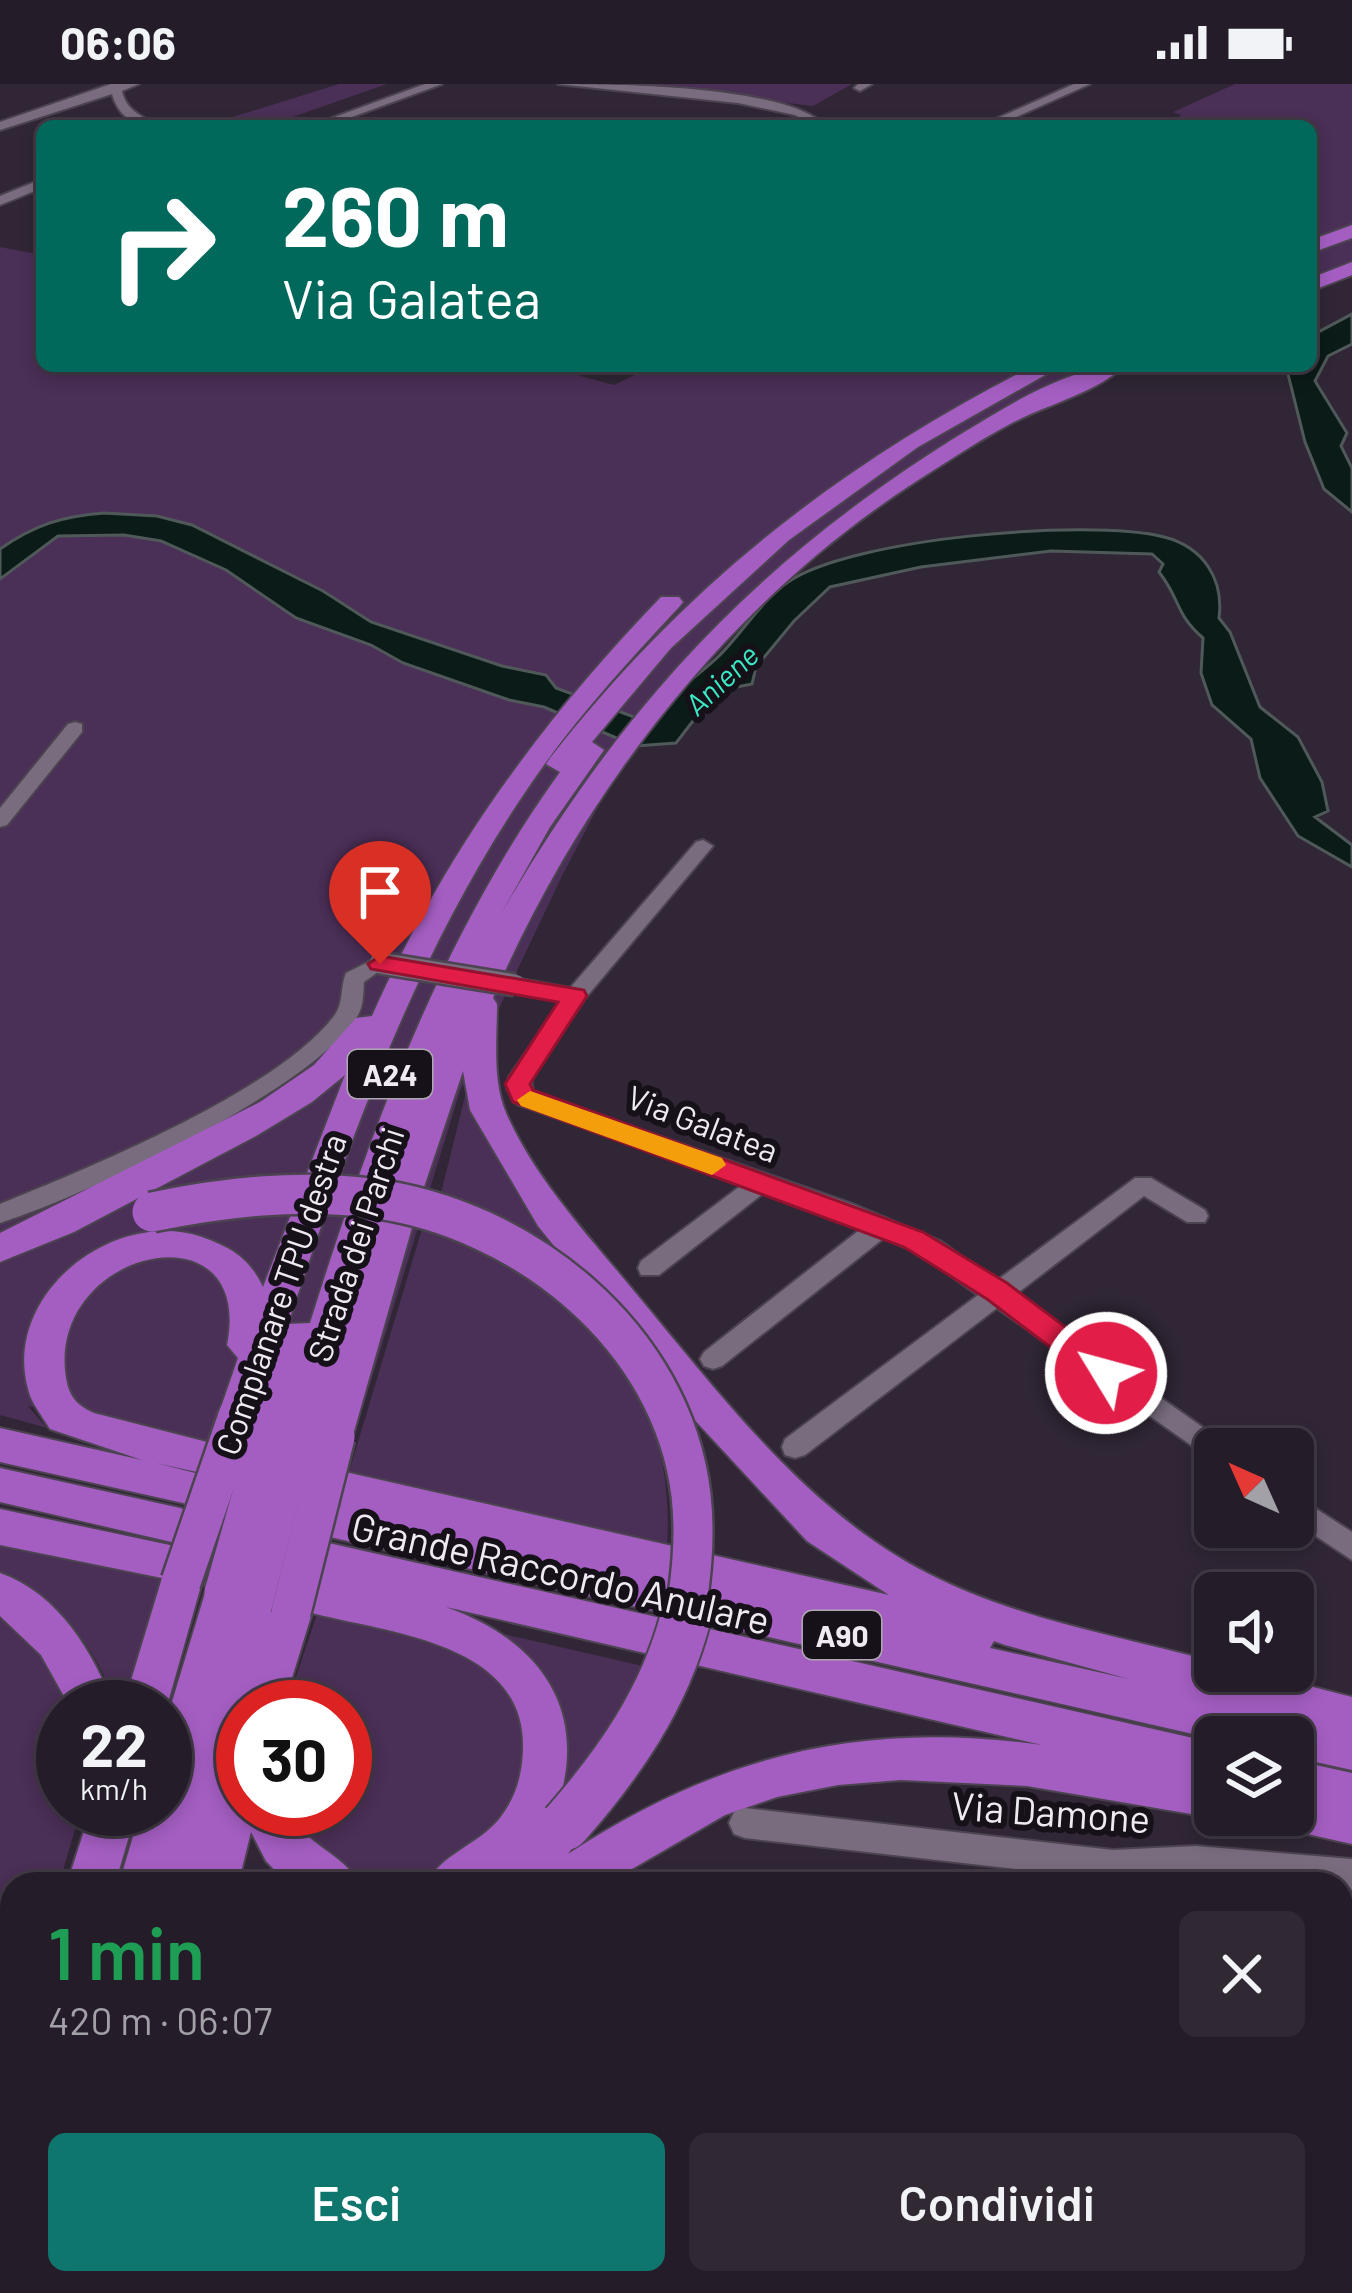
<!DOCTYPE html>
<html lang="it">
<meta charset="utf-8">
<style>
:root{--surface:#241c28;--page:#302934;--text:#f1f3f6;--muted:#a3a1a8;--line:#413a45;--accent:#0f766e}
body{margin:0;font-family:Barlow,sans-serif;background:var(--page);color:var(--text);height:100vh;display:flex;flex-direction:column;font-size:45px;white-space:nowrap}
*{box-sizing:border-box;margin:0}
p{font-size:39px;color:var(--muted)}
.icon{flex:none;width:66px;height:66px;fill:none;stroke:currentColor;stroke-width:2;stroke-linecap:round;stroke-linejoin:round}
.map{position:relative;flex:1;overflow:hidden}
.sheet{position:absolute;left:0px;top:1788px;width:1353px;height:423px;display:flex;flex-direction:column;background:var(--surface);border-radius:36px 36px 0 0;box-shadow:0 6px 18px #0003,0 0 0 3px var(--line)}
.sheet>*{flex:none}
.banner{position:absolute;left:36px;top:36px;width:1281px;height:252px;border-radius:18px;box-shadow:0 6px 18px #0003,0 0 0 3px var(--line);background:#00695c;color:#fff;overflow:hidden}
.needle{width:78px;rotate:315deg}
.fabs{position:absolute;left:1194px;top:1344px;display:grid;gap:24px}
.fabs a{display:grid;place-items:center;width:120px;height:120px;border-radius:18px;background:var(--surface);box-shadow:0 6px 18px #0003,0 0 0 3px var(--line);font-size:60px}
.speed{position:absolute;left:36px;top:1596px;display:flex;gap:24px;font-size:60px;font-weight:700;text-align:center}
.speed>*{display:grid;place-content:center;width:156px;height:156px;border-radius:50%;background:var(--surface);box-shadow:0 6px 18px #0003,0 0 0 3px var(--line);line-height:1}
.speed small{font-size:30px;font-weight:400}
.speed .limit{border:18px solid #d22;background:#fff;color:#111}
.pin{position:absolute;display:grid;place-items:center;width:102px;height:102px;color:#fff;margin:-123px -51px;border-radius:50% 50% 50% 0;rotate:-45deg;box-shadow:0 0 12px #0007}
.pin .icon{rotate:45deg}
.me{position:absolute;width:132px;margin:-66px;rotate:307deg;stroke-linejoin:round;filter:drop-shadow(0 0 9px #0008)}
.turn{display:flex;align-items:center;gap:42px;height:252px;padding:0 48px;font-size:54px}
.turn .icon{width:156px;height:156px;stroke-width:2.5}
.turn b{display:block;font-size:84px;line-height:102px}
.round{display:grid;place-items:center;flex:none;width:126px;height:126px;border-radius:18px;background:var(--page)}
.headline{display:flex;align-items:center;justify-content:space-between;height:204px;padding:0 48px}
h1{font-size:72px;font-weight:600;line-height:90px;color:#1e9e55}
.button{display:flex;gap:24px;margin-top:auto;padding:24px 48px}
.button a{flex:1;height:138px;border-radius:18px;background:var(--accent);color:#fff;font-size:48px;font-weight:600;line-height:138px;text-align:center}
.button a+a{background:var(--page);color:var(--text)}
.status{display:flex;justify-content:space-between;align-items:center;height:84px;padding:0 60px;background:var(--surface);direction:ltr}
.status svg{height:33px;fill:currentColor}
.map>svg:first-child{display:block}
.green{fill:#4a2f56}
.water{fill:#0b1b17;stroke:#505959;stroke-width:3}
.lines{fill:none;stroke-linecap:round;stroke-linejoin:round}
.minor-casing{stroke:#4c4350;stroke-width:4}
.highway-casing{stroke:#4c4350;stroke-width:4}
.minor{fill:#786c7e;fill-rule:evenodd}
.highway{fill:#a45ec2;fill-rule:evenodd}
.minor-bridge-casing{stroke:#4c4350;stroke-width:26;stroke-linecap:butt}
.highway-bridge-far1-casing{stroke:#4c4350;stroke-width:44;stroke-linecap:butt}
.highway-bridge-casing{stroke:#4c4350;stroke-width:54;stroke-linecap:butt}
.minor-bridge{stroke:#786c7e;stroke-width:21}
.highway-bridge-far1{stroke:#a45ec2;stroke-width:39}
.highway-bridge{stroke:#a45ec2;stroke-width:50}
.route{fill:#e11d48;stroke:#92132f;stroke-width:3}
.slow{fill:#f59e0b}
.labels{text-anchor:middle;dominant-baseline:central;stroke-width:12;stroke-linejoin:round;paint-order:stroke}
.far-water-label{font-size:30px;font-style:italic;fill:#38eac5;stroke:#161118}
.shield{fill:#161118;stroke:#afa8b1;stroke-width:3}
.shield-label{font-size:30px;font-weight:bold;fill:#f0e9f3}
.street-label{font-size:33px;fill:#f0e9f3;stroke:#161118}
.near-street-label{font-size:39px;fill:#f0e9f3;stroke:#161118}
</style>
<div class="status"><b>06:06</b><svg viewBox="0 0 49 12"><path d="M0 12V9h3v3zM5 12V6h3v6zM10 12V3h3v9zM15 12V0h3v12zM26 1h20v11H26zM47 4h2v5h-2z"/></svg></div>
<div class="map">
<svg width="1352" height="2209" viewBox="0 0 1352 2209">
<rect width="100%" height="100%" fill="#302635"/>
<g class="green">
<path d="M339,0H387L267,42L220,37Z"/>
<path d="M649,0H852L813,22L644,2Z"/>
<path d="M1235,0H1352V187L1311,204V42H1174L1181,31L1173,28Z"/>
<path d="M0,163L42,171V282H543L614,301L653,282H1127L974,356L838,449L784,497L660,623L621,679L562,792L460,1007L343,1388L28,1322L47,1344L0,1331Z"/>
<path d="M470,992C493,1080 531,1134 590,1202L438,1121Z"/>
<path d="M422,1145C465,1155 503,1176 538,1201C636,1272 674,1348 667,1470L348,1391Z"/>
<path d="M0,1454L161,1489L132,1623H117C95,1561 60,1517 0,1490Z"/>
<path d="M0,1520L27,1539L82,1623H63V1725H81L59,1800H12V1941L0,1977Z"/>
<path d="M317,1530L457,1559L522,1609L525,1720L443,1787L399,1796L365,1795L323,1778L284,1725H345V1623H286Z"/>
<path d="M460,1540L643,1582L638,1600L545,1749L561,1680Z"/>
</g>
<g class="water">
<path d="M1352,230V260L1328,272L1315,297L1347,349L1341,362L1352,384V428L1324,405L1305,358L1286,282H1311V252Z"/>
<path d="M104,429L157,432L192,441L323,507L371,538L502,582L546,591L556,604L642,636C667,613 696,594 719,572C742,549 761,517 788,498C852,454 1088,434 1164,453C1204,463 1224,496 1219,534L1230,548L1260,623L1298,653L1322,698L1328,727L1315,733L1352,761V783L1298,752L1260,694L1251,655L1212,621L1201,589L1203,554C1175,530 1181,516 1159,488L1163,480L1152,470L1051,467L921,483L830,503L794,537L756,583L752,600L716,607L676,659L635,662L544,623L509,616L403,579L371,561L296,534L226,486L161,457L124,451L58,452L0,495V465C34,441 63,432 104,429Z"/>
</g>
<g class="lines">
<defs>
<g id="minor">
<path d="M111,0H139L122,7C126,27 142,31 156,42C134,42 118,32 112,10L0,46V38Z"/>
<path d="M425,0H442L327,42H310Z"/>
<path d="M558,0C619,0 774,2 820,37L815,42H802L806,37L795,31L738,19Z"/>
<path d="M858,0H872L860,7L854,4Z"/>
<path d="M1074,0H1090L996,42H980Z"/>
<path d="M42,95V104L0,121V112Z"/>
<path d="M75,638L82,640V648L7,741L0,743V724L68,640Z"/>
<path d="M703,756L713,762L583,917L531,994L533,1008L855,1121L940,1157L996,1197L1135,1094H1151L1205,1126L1208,1132L1205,1138H1187L1144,1112L1015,1211L1225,1359L1228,1365H1215V1378L997,1224L805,1371L795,1374L785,1371L782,1363L785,1355L978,1211L922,1171L884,1154L722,1282L713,1285L704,1282L700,1275L704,1268L862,1144L765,1108L659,1191H641L638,1184L641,1177L743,1100L517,1020L507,1005L509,993L561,917L507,906L504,901L515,894L570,904L696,758Z"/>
<path d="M380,872L391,879L364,898C363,910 364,922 357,933C312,1005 84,1113 0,1139V1120C89,1084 277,1007 334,932C344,919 340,903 346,889Z"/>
<path d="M1293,1410L1352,1448V1476L1293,1437Z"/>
<path d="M745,1724L1113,1766L1196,1762L1352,1775V1807L1341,1806V1800H1280L1196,1792L1113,1796L745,1754L734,1750L729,1739L734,1728Z"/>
<path d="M1352,1936V1975L1341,1980V1941Z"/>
<path d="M677,2199H719L715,2209H673Z"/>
<path d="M826,2199H866L870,2209H830Z"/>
<path d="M947,2199H990L986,2209H943Z"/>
</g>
<g id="highway">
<path d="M1352,141V154L1311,169V156Z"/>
<path d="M1352,178V191L1311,207V194Z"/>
<path d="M1033,282H1061L918,363L789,456L671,564L592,658L604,666L550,743L497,837C619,624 756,476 966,347C1011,320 1070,282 1124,282C1096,309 1045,321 1010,340C976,358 942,381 909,402C724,524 580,712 493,914L497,920C497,955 492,996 506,1029C535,1095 588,1151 633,1206C719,1309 806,1427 927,1489C1016,1535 1119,1552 1215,1578V1587H1251L1352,1613V1686L1293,1673V1653L1215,1655L317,1450L311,1437L317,1424L342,1422L326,1416L320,1404L326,1392L341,1387L889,1511L807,1457L692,1333L538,1142L470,1026L463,987L421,1112L349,1365L335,1370L321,1365L316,1350L311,1359L297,1363L280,1354L258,1352L253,1342L238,1348L224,1343L218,1332L238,1274L227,1261C255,1121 54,1163 65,1286C67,1308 73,1320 94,1329L211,1359L217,1371L211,1383L197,1388L156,1379L207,1392L213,1404L207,1416L192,1421L0,1378V1344L142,1376L50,1345C43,1333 31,1319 28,1305C2,1210 114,1123 202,1153C232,1164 249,1174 263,1203L345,991L312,1018L256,1052L74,1148L0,1178V1149L260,1018L314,981L356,934L372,932C445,769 538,641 661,513H679L683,518L679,523C627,579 575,635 532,698C419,861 350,1053 288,1240L310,1239C371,1045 440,855 560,688L546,680L550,674C685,502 838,381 1033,282ZM994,1557L1005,1561L1129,1595L990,1564Z"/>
<path d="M0,1384L180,1424L195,1429L201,1442L195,1455L180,1460L0,1418Z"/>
<path d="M0,1425L179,1463L183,1480L196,1485L202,1498L165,1629V1623H123L162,1494L0,1461Z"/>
<path d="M324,1458L1215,1659V1731H1223L1215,1734L1027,1702L901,1696L838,1701L777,1713L725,1731L606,1800H541L544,1794L537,1800H427C440,1770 479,1761 500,1734C516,1713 522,1692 523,1666C527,1558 388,1549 312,1529L283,1623H243L234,1667L243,1663V1725H289C302,1762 345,1768 358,1800H288L266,1777L251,1748L238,1800H119L141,1725H165V1641L209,1496L224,1490L239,1496L244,1507L252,1504L267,1510L273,1521L276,1515L294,1510L300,1498L323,1494L309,1489L303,1476L309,1463ZM446,1523L1042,1661C861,1636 720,1671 568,1770L589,1741L582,1725L565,1719L558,1721C589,1623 538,1556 446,1523Z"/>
<path d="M0,1489C59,1510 93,1568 114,1623H70L41,1571L0,1532Z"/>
<path d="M1293,1676L1352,1689V1760L1276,1743L1271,1731H1293Z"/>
<path d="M91,1725H137L115,1800H67Z"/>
<path d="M12,2027V2114L0,2119V2032Z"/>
<path d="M12,2177V2199H169L167,2209H0V2193Z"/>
</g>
</defs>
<use href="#minor" class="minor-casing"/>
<use href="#highway" class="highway-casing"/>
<use href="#minor" class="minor"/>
<use href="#highway" class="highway"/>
<defs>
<path id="minor-bridge" d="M380,879L515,901"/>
<g id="highway-bridge-far1">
<path d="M152,1128C225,1113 297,1105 371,1114C523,1134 672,1252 691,1411C696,1455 691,1495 684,1539"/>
<path d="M181,1498L238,1332"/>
<path d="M224,1509L272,1340"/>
<path d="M252,1523L297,1347"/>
<path d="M291,1528L335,1353"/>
</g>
<path id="highway-bridge" d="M565,1741C618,1681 664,1615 685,1536"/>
</defs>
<use href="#minor-bridge" class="minor-bridge-casing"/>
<use href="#highway-bridge-far1" class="highway-bridge-far1-casing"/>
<use href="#highway-bridge" class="highway-bridge-casing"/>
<use href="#minor-bridge" class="minor-bridge"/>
<use href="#highway-bridge-far1" class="highway-bridge-far1"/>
<use href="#highway-bridge" class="highway-bridge"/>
</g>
<path class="route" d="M380,872L584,906L587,912L530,1000L533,1006L923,1148L1007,1199L1116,1281L1121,1289L1116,1297H1095L987,1215L904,1163L513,1018L505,1000L558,918L371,885L368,880Z"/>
<path class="slow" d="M530,1007L722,1074L726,1081L712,1091L521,1022L517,1016Z"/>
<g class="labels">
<g class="far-water-label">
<text transform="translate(721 595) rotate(-43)">Aniene</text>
</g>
<g class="shield">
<rect x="348" y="966" width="84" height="48" rx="9"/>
<rect x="803" y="1527" width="78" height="48" rx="9"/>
</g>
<g class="shield-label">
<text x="390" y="990">A24</text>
<text x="842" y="1551">A90</text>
</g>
<g class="street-label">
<text transform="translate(703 1039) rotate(21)">Via Galatea</text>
<text transform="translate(355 1160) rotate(-72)">Strada dei Parchi</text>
<text transform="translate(280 1210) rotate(-71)">Complanare TPU destra</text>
</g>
<g class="near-street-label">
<text transform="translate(561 1488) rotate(13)">Grande Raccordo Anulare</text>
<text transform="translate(1051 1727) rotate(4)">Via Damone</text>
</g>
</g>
</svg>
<div class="fabs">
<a><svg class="needle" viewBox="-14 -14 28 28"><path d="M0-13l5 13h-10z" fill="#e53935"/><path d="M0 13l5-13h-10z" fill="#a3a1a8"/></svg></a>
<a><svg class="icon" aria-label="sound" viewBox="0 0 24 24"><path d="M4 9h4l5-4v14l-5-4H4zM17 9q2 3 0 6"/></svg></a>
<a><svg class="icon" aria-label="layers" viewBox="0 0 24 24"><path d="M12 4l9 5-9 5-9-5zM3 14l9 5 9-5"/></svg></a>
</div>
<div class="speed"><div>22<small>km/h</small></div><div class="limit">30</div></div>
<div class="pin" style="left:380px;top:880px;background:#d93025"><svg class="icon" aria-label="arrive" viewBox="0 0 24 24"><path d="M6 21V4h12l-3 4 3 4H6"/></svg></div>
<svg class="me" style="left:1106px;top:1289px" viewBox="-20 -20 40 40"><circle r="17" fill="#e11d48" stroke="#fff" stroke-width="3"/><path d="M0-11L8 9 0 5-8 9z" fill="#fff"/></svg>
<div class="banner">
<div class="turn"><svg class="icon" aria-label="right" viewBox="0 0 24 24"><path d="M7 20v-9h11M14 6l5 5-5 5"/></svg><div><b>260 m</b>Via Galatea</div></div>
</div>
<section class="sheet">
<div class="headline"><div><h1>1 min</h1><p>420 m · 06:07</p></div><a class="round"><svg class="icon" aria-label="close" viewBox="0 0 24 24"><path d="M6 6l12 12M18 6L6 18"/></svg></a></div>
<div class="button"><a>Esci</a><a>Condividi</a></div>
</section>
</div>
